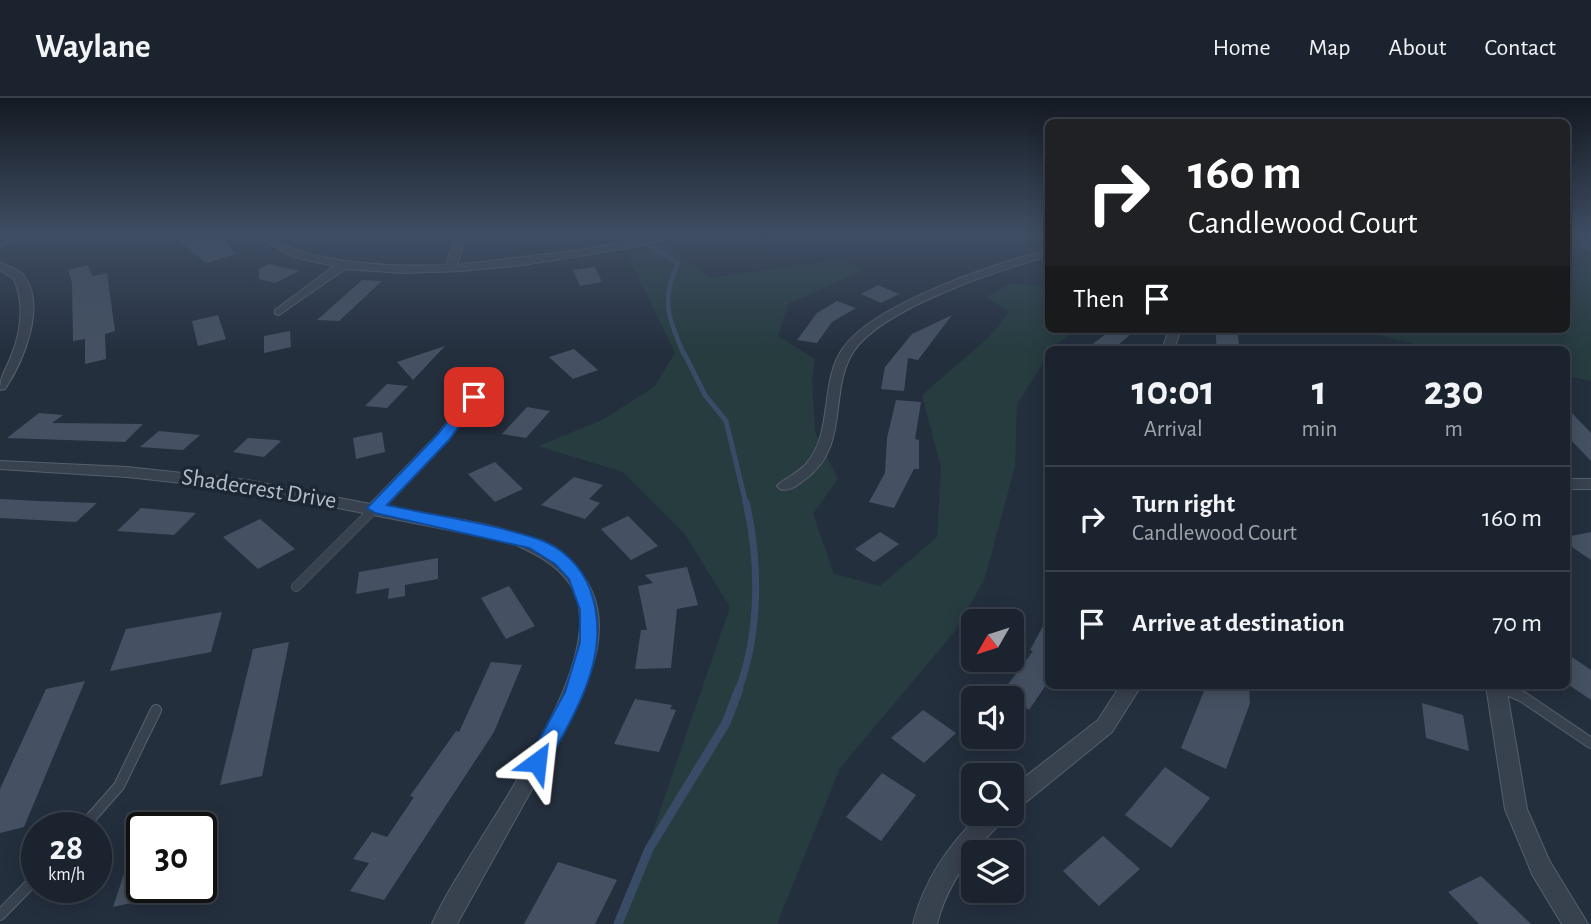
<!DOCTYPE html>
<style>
:root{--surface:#1b232e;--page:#242b36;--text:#f1f3f6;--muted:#a0a4aa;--line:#39404a}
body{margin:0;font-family:"Alegreya Sans",sans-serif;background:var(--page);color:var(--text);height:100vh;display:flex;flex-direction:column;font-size:26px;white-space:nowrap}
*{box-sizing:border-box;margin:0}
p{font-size:23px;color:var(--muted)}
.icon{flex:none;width:38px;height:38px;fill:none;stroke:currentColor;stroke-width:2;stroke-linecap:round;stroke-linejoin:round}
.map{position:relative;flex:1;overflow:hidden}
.sheet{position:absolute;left:1045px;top:248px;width:525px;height:343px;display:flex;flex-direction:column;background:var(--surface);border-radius:10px;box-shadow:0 4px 18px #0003,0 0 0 2px var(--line)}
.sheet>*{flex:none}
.banner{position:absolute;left:1045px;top:21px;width:525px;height:214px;border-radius:10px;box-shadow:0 4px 18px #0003,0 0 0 2px var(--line);background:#202124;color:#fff;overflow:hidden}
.needle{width:46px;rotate:231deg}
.tools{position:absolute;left:961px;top:511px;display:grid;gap:14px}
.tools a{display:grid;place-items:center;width:63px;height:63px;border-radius:10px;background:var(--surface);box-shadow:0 4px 18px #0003,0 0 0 2px var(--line);font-size:35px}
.speed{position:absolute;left:21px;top:714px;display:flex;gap:14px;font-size:35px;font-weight:700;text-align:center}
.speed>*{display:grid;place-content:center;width:91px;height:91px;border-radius:50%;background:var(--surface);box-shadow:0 4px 18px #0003,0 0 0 2px var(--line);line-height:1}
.speed small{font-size:18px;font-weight:400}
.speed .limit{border:4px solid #111;border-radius:10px;background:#fff;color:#111}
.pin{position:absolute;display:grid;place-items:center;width:60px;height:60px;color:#fff;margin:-30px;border-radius:14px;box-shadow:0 4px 10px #0006}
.me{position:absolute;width:77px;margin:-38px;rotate:30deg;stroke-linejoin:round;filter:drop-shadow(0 0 5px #0008)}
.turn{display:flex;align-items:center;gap:24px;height:147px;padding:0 28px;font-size:32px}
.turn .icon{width:91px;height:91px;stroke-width:2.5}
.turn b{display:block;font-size:49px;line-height:60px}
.then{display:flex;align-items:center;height:66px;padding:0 28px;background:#0003;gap:14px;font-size:26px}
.eta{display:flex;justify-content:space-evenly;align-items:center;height:119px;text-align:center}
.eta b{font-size:42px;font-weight:600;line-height:49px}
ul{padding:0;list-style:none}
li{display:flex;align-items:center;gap:21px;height:105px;padding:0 28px;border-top:2px solid var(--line)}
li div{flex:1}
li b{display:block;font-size:26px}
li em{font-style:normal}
header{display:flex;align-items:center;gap:42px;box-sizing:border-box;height:98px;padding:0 35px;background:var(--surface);border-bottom:2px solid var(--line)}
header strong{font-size:33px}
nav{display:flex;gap:38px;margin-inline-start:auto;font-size:24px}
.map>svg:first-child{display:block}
.green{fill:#263c3f}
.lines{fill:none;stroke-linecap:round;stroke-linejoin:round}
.stream-far3{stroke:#394c67;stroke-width:4.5}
.stream-far2{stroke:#394c67;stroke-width:5}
.stream-far1{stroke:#394c67;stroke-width:7}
.stream{stroke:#394c67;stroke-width:9}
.building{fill:#455162}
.lane-far1-casing{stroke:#565f6c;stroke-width:10}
.lane-casing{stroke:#565f6c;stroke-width:12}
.street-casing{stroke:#565f6c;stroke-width:2}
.lane-far1{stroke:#38414e;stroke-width:9}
.lane{stroke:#38414e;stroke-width:10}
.street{fill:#38414e;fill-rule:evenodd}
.route{fill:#1a73e8;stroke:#114b97;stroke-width:2}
.labels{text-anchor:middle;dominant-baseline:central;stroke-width:7;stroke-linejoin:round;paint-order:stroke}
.street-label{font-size:24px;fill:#b4bcc9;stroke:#1d2633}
</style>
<header>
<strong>Waylane</strong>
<nav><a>Home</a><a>Map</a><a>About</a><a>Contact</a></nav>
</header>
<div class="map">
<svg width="1591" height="826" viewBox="0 0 1591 826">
<rect width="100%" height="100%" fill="#242f3e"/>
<g class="green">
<path d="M1566,143L1591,154V283L1566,278V252H1439L1352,231H1566Z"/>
<path d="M663,145L711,180L846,160L860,174L788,206L778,238L815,261L812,281L815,334L838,381L813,416L834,476L880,488L937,439L941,370L922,297L988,240L1009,214L986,199L1011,185L1048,189V231H1078L1048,252V258L1017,306L1015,368L985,480L956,532L840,670L777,826H621L730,509L684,435L623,374L538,348L602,322L654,289L675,255L627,156Z"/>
</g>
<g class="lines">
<g class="stream-far3">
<path d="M630,137L639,141"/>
<path d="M649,148L678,165C660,203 669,220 684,257"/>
</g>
<path class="stream-far2" d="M684,255L705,297L726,323L746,406"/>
<path class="stream-far1" d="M738,593C760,536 760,464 746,404"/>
<path class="stream" d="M618,826L649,751L726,625L739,591"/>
</g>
<g class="building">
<path d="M183,137H208L210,141L222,138L236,156L206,165L178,142L185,140Z"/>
<path d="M269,166L299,173L275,185L259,181V171Z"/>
<path d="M88,167L92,178L107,175L115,233L105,236L106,261L85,266V241L73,243L72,185L68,172Z"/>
<path d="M595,169L602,184L580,188L573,172Z"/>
<path d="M362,182L382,183L339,223L317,222Z"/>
<path d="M878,187L899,196L881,205L861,196Z"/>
<path d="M837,203L856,210L832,224L817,245L797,242L817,215Z"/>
<path d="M218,217L226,241L198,248L192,223Z"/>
<path d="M952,217L918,262L908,260L904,293L881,291L885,269L912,236Z"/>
<path d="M1112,231H1137L1112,252H1085Z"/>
<path d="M1215,231H1237L1240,252H1217Z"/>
<path d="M290,233L291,249L264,255V238Z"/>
<path d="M445,248L413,282L397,264Z"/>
<path d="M574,251L598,272L573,281L549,259Z"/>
<path d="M387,286L408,288L387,310L365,308Z"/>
<path d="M896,302L921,304L915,341L919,342V371H914L894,410L869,404L885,375L887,340Z"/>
<path d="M527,309L550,313L526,340L502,336Z"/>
<path d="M1566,309L1591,335V363L1566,337Z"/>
<path d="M39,315L63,317L52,325L143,326L125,344L7,340Z"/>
<path d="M159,333L200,337L183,352L140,349Z"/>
<path d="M382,334L385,354L356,361L353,340Z"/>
<path d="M248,340L277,342L281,343L264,359L233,354Z"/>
<path d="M495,364L523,391L495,404L468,376Z"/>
<path d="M574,379L603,387L589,401L600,405L585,421L541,407Z"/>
<path d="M0,401L38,403L97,405L76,424L0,420Z"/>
<path d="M141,410L196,415L174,437L117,433Z"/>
<path d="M628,418L658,448L631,462L601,431Z"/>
<path d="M260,421L295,451L258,471L223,439Z"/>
<path d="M880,434L899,446L874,464L855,451Z"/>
<path d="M1591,434V462L1566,445V439Z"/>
<path d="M438,460V481L405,487V498L388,501L389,490L356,496L359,474Z"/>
<path d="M687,469L698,507L677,511L671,570L635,571L641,532H647L638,488L653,485L645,477Z"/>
<path d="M509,488L535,528L506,541L481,500Z"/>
<path d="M222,514L211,554L110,573L126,531Z"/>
<path d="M1048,519V584L1029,612L1012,600L1000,597L1033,553L1030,552Z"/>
<path d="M289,544L262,678L220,687L253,551Z"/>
<path d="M1566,555L1591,572V602L1566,585Z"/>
<path d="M491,564L522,567L494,634L384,802L350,793L369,765L353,761L372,734L387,739L414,699L410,698L456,633L459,634Z"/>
<path d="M85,583L24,729L0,735V691L46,591Z"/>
<path d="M1206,588H1249L1250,605L1226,671L1181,650Z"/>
<path d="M635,601L672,607L670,611L676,612L659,654L614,646Z"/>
<path d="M1422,605L1463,617L1469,653L1426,640Z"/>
<path d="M923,612L956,635L924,665L891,640Z"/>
<path d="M1165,669L1210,700L1171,750L1125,717Z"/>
<path d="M882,675L916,697L881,743L846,719Z"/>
<path d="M139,731L142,732V789H173V796L113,809Z"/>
<path d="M1103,738L1140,771L1099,808L1063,773Z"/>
<path d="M558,764L617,782L595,826H524Z"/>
<path d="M1481,778L1531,826H1479L1448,794Z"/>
</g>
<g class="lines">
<defs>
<g id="lane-far1">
<path d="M296,489L375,410"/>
<path d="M1498,588L1509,593"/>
</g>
<g id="lane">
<path d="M1505,591L1523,599L1591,645"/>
<path d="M82,730L119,688L156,612"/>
<path d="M0,817L37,779"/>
</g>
<g id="street">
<path d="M13,137H28L0,148V142Z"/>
<path d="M254,137C274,137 286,151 305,155C352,167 398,169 446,167L456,137H466L457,167L581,152L662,137H682L634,149L523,167L462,173L402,175L345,171L279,217L275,216V212L334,168L294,159Z"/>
<path d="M1566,137L1591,145V152L1566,143Z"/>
<path d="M1048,152V158C999,172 883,210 854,253C827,293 852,350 803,383C796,388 789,394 780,391L777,388L780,385C788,379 799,374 806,366C834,334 819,284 843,250C875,205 994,166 1048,152Z"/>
<path d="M0,165C7,167 19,172 24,178C47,207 23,265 5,291L0,292C0,279 5,273 10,261C21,235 25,207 14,181L0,172Z"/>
<path d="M1169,231H1181L1174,252H1162Z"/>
<path d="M474,295L481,299L448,342L385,409C466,424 618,430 597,550C592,575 581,598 571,621L457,826H432C462,753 622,561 570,486C555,464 533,455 510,444L247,392L127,379L0,371V363L127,369L247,382L370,406L438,336L469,296Z"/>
<rect x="1566" y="381" width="25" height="10"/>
<path d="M1120,588H1141L1112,634L1020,709L1012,712V689L1098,622Z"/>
<path d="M1486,588H1506L1527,711L1549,762L1588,826H1562L1533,778L1505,711Z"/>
<path d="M980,716H1005C1000,728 989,736 981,746C961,769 945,794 937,826H913C924,782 948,748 980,716Z"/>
</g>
</defs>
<use href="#lane-far1" class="lane-far1-casing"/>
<use href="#lane" class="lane-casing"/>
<use href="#street" class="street-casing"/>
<use href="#lane-far1" class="lane-far1"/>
<use href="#lane" class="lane"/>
<use href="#street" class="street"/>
</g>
<linearGradient id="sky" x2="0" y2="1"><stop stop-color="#141a22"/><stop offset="0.54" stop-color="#3f4d63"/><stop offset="1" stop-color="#3f4d63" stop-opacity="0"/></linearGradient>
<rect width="1591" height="253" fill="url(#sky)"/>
<path class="route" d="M469,296L480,299L449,342L387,407C435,418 491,425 538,441C562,449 581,468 590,491C614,556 575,614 545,670L537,673L530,670L527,664L565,594L580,544V512L569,481L555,466L529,450L375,415L367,410L438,336Z"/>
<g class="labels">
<g class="street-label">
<text transform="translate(259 391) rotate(9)">Shadecrest Drive</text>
</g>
</g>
</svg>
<div class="tools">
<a><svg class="needle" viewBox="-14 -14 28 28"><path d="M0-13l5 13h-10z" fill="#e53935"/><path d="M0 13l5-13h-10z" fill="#a0a4aa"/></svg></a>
<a><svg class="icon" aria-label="sound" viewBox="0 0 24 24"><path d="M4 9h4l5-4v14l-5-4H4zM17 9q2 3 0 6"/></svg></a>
<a><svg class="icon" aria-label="search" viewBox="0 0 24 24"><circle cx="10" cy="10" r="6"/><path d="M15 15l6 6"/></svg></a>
<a><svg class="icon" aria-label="layers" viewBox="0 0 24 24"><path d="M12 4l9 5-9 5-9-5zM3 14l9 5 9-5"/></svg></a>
</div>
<div class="speed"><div>28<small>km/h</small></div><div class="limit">30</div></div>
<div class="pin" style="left:474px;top:299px;background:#d93025"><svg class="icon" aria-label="arrive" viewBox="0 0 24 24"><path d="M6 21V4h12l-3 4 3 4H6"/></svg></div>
<svg class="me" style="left:537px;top:664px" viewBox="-20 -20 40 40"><path d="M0-17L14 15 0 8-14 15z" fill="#1a73e8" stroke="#fff" stroke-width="4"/></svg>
<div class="banner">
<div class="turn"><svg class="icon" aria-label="right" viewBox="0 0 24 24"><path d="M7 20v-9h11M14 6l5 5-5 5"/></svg><div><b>160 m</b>Candlewood Court</div></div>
<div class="then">Then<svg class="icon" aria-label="arrive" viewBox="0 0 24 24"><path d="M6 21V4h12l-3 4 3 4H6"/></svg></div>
</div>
<section class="sheet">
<div class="eta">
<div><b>10:01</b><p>Arrival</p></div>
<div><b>1</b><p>min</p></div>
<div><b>230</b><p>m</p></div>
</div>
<ul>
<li><svg class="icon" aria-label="right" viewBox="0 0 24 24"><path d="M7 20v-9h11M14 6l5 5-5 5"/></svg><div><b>Turn right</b><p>Candlewood Court</p></div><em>160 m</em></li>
<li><svg class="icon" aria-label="arrive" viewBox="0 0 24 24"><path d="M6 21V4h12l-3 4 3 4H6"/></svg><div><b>Arrive at destination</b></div><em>70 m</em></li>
</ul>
</section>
</div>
